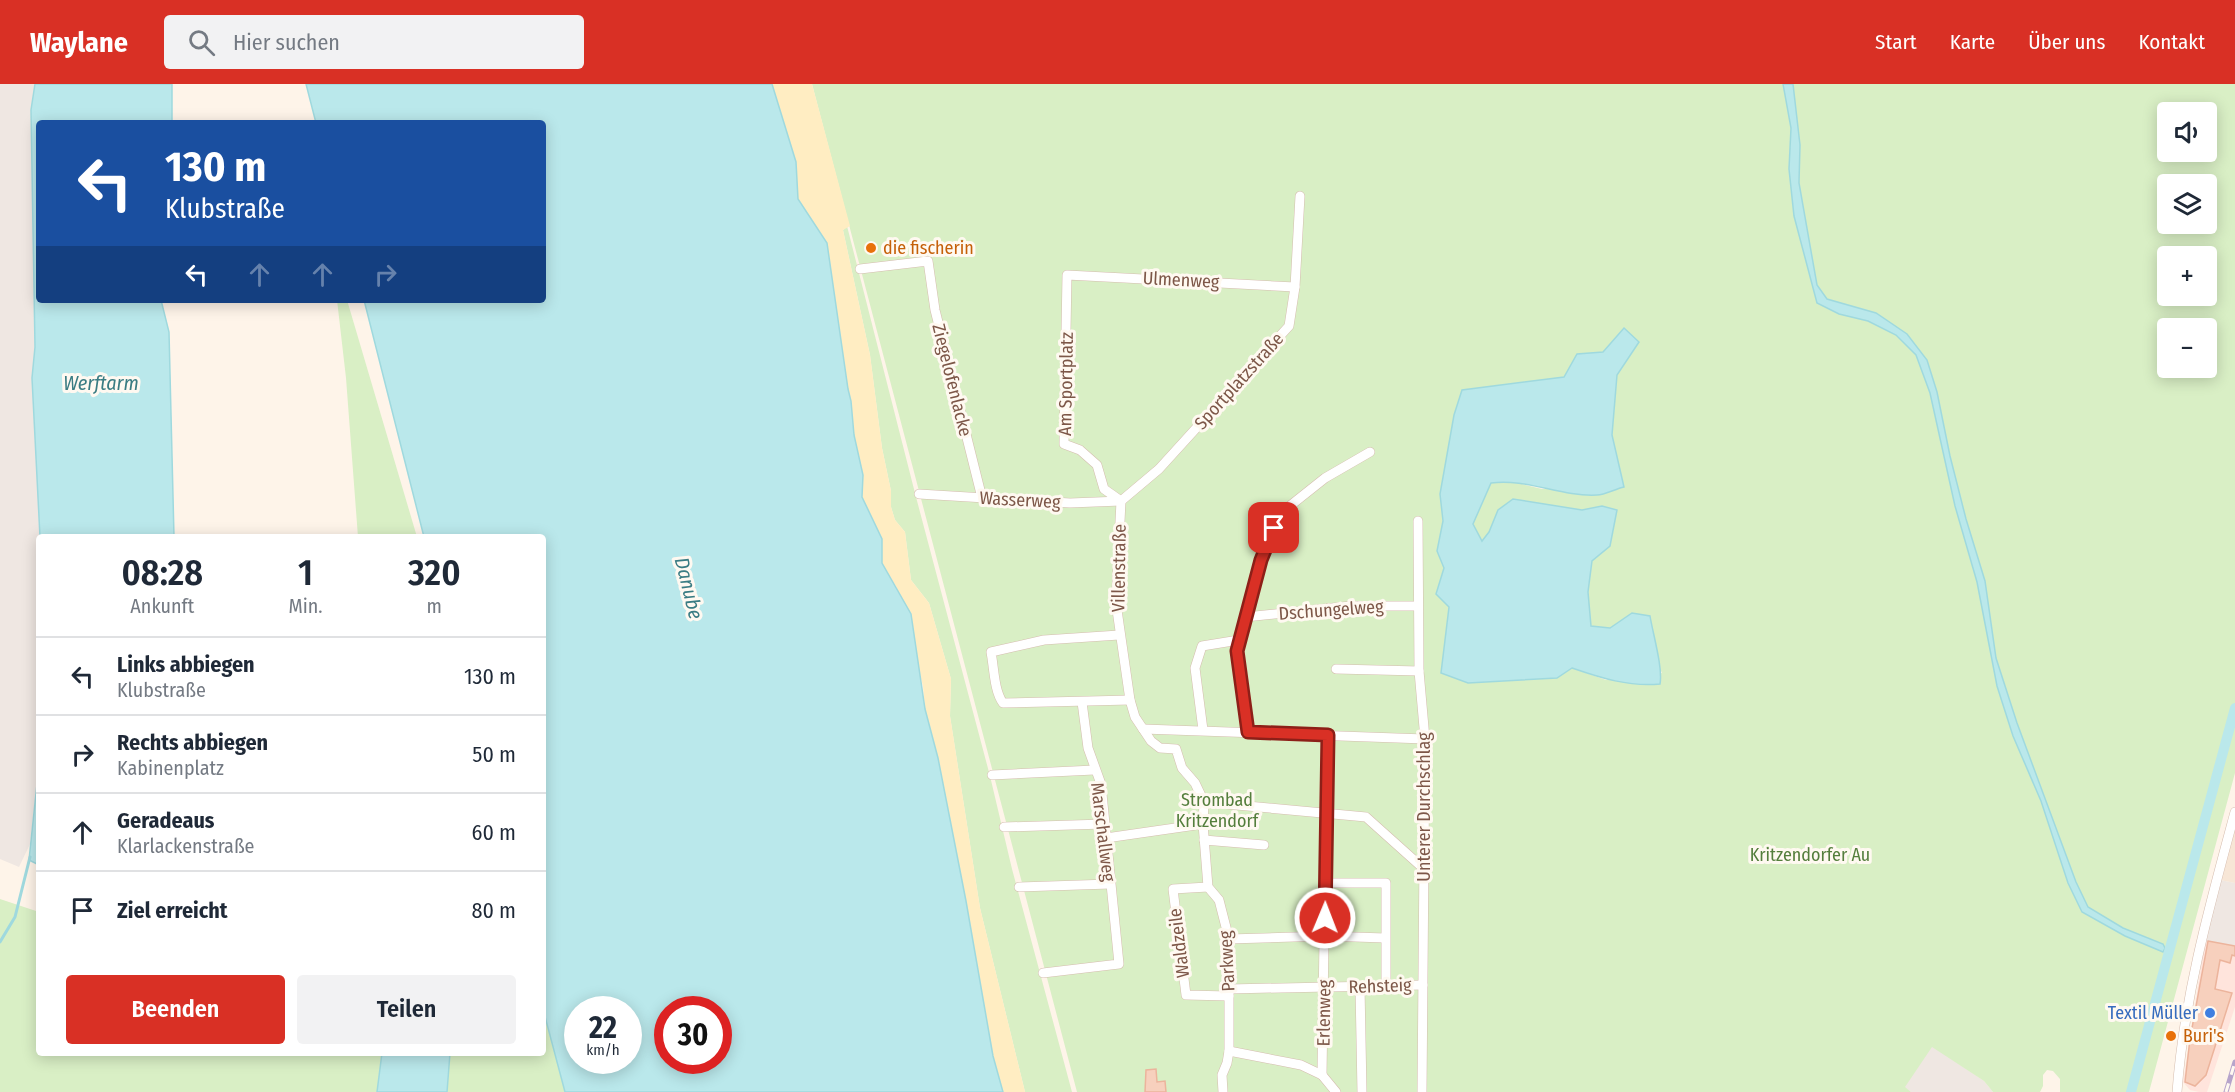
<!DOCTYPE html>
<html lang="de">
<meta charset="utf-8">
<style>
:root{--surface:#fff;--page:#f2f2f3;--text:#1f2937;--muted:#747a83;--line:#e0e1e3;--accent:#d93025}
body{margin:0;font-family:"Fira Sans Condensed",sans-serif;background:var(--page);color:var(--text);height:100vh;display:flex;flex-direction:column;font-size:22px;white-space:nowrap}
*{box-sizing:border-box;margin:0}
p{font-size:20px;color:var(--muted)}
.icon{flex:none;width:33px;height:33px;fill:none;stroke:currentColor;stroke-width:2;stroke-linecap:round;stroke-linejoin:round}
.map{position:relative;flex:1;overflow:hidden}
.panel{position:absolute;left:36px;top:450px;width:510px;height:522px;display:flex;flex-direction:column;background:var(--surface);border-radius:6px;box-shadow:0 3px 15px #0003}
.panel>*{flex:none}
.guide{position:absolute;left:36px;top:36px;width:510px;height:183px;border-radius:6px;box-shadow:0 3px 15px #0003;background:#1a4fa0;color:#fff;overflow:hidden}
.fabs{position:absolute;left:2157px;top:18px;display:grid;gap:12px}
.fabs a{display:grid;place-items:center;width:60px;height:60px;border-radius:6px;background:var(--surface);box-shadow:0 3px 15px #0003;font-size:30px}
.speed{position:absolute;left:564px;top:912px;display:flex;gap:12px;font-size:30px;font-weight:700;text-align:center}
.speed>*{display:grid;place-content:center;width:78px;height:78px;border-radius:50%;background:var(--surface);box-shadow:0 3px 15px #0003;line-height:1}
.speed small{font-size:15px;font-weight:400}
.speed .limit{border:9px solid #d22;background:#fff;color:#111}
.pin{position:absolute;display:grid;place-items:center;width:51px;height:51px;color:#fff;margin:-26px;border-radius:12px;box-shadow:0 3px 9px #0006}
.me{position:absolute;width:66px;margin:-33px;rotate:1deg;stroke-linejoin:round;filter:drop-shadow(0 0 4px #0008)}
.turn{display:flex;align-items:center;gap:21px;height:126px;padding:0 30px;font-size:27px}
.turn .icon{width:78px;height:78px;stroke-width:2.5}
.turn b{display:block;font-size:42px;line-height:51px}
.lanes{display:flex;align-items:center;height:57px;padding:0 30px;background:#0003;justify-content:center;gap:30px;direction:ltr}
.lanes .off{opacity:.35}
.eta{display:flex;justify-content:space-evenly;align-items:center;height:102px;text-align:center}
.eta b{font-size:36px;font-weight:600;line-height:42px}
.cta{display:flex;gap:12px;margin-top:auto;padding:12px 30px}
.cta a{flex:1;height:69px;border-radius:6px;background:var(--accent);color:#fff;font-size:24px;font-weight:600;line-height:69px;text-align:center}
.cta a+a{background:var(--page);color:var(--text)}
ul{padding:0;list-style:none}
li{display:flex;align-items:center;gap:18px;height:78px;padding:0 30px;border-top:2px solid var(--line)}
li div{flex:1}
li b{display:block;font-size:22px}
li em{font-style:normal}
header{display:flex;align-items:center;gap:36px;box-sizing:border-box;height:84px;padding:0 30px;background:var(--accent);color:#fff}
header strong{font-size:28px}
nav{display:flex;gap:33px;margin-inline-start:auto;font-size:21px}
.search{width:420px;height:54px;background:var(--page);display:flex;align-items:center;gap:15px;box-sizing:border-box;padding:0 21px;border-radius:6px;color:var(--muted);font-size:22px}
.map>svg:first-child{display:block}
.residential{fill:#f7e6d6}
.commercial{fill:#ffe4dc}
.industrial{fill:#efe7e2}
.green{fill:#d9efc5;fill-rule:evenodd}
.sand{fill:#ffedc2}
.water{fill:#bae8eb;stroke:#9fd9de;stroke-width:1.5;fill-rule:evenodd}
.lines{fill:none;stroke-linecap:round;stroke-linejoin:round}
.stream{stroke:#9fd9de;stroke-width:3}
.canal{stroke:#bae8eb;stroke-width:10}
.building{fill:#f7d0bd;stroke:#ecb49c;stroke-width:1.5}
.minor-casing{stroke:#d5bdaf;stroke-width:10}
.minor{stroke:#fff;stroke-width:9}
.rail-casing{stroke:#b6a4cb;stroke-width:5}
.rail{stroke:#fff9f1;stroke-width:3;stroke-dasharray:9;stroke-linecap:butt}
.route-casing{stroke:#8d1f18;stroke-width:15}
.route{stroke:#d93025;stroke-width:10}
.food-dot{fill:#e8710a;stroke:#fff9f1;stroke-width:2}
.shop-dot{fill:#3f7fe0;stroke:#fff9f1;stroke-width:2}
.labels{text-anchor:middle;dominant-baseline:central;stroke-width:6;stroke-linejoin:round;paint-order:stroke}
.food-label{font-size:18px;fill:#c56008;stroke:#fff9f1;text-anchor:start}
.street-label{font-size:18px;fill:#7d5748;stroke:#fff9f1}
.park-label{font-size:18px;fill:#547e3c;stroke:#fff9f1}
.shop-label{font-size:18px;fill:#366cbe;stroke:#fff9f1;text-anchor:end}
.water-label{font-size:20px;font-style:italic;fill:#3a7c83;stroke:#fff9f1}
</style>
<header>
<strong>Waylane</strong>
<div class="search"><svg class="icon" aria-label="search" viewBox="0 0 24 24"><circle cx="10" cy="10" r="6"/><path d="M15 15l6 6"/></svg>Hier suchen</div>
<nav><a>Start</a><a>Karte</a><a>Über uns</a><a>Kontakt</a></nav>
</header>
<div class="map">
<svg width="2235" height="1008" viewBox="0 0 2235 1008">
<rect width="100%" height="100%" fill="#fef4e9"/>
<path class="residential" d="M2235,743V799L2220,796Z"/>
<path class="commercial" d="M2205,857L2235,862V923L2207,1008H2199L2190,1006L2183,998Z"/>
<g class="industrial">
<path d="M0,0H35L31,26L35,263L32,294L40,453L39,681L30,760L19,783L0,775Z"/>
<path d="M2220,796L2235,799V862L2205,857Z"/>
<path d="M1932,962L1984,997L1993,1008H1911L1904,1003Z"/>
</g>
<g class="green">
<path d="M812,0H1783L1791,44L1789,85L1794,132L1817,218L1839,230L1868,237L1896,251L1916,271L1930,309L1955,422L1977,498L1997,602L2013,652L2041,717L2068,799L2082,828L2125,852L2163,860L2123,844L2088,823L2076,798L2017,639L1996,574L1985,497L1966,435L1950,372L1937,308L1927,276L1876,229L1827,215L1817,201L1799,99L1800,61L1793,0H2235V689L2149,1008H2060V995L2053,987L2047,986L2043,991V1002L2040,1008H1993L1984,997L1932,963L1905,1003L1911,1008H1426L1423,654L1419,1008H1077ZM2168,28H2206V68H2168ZM2168,100H2206V140H2168ZM2168,172H2206V212H2168ZM1624,244L1639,258L1617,291L1612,351L1623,403L1542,405L1509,397L1491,399L1473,440L1482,458L1489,448L1498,426L1513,415L1582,426L1602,422L1610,462L1592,477L1588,508L1591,543L1610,544L1632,529L1662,589L1606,596L1572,584L1557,594L1468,599L1441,589L1449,523L1436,510L1444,484L1437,467L1443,437L1440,410L1462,306L1564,293L1577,270L1603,268ZM2168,244H2206V284H2168Z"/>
<path d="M847,142L916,413L990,692L1012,785L1072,1008H1025L980,824L950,632L951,595L929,519L911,496L905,448L895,436L891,423V407L882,364L870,271L843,146Z"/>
<path d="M337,216H347L417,453H358L346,294Z"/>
<path d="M0,815L39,828V969H382L377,1008H0Z"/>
<path d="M543,925L565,1008H447L450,969H543Z"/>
</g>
<path class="sand" d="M772,0H812L850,142L843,146L870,271L882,364L891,407V423L895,436L905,448L911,496L929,519L951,595L950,632L980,824L1025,1008H1003L993,972L966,817L938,674L925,625L923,602L897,504L882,479V455L862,413L863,391L854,351L851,317L848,305L827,159L798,115L796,78Z"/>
<g class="water">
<path d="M35,0H172V39H39V216H161L169,248L174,453H40L32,294L35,263L31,26Z"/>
<path d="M306,0H772L796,78L798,115L827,159L848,305L851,317L854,351L863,391L862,413L882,455V479L911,530L925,625L938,674L966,817L993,972L1003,1008H565L543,925V453H424L364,216H543V39H316ZM578,926H628V976H578ZM668,926H718V976H668Z"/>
<path d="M1783,0H1793L1800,61L1799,99L1817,201L1827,215L1876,229L1907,250L1927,276L1937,308L1950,372L1966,435L1985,497L1996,574L2017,639L2076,798L2088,823L2123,844L2163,860L2165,864L2163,868L2125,852L2082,828L2068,799L2041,717L2013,652L1997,602L1977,498L1955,422L1930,309L1916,271L1896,251L1868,237L1839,230L1817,219L1794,132L1789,85L1791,44Z"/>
<path d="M1624,244L1639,258L1617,291L1612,351L1624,403C1615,405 1605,411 1597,411C1561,413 1526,394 1491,399L1473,440L1482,457L1489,448L1498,426L1513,415L1582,426L1602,422L1617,426L1610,462L1592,477L1588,508L1591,542L1610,544L1632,529L1650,532C1653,550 1663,584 1660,600C1629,603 1601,594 1572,584L1557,594L1468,599L1441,589L1449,523L1436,510L1444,484L1437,467L1443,437L1440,410L1454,331L1462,306L1564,293L1577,270L1603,268Z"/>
<path d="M39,681V781L29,776Z"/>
<path d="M382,969H450L447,1008H377Z"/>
</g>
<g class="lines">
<path class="stream" d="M0,858L15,833L30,773"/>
<path class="canal" d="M2131,1008L2235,624"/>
</g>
<g class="building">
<path d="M2208,857L2235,862V872L2232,871L2230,879L2220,876L2215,905L2232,909L2206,991L2195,1002L2185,998L2190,955Z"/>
<path d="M1156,985L1157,998L1165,997L1166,1008H1145L1146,986Z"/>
</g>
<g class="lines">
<defs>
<g id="minor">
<path d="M860,185L928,177L935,226L982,414"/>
<path d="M919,410L1070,419L1121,417"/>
<path d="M1121,417L1116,519L1130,616L1135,633L1151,657L1160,664L1176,665L1182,684L1195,699L1204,718L1366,733L1424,785"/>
<path d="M1121,417L1104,405L1097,381L1080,366L1064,360L1067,191L1295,203"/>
<path d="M1121,417L1159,385L1289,242L1295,203L1300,112"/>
<path d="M1418,437L1419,587L1425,655L1422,1008"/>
<path d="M1245,533L1351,522H1417"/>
<path d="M1119,551L1044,556L991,568C994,583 994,607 1003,619L1130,616"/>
<path d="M1336,585L1419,587"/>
<path d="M1143,645L1425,655"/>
<path d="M1203,646L1195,584L1202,562L1239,556"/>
<path d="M1248,648L1237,567L1261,476L1281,429L1325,394L1370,368"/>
<path d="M992,691L1094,686"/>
<path d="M1204,718L1203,740L1208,803L1219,816L1229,855V967L1227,979L1222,991L1223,1008"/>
<path d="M1004,743L1104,740"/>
<path d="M1106,754L1203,740"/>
<path d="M1204,756L1264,761"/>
<path d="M1325,799H1386V902"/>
<path d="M1019,803L1110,800"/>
<path d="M1208,803L1173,805L1186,911L1229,912"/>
<path d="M1229,855L1325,852L1385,854"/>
<path d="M1043,889L1119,880L1101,700L1088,664L1082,618"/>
<path d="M1360,903L1362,1008"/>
<path d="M1229,905L1423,901"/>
<path d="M1229,967L1301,981L1322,991L1336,1008"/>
<path d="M1322,991L1327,651"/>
<path d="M2177,1008C2184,912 2210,820 2235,728"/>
</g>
</defs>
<use href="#minor" class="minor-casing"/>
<use href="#minor" class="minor"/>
<defs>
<path id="rail" d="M2226,1008L2235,978"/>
</defs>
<use href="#rail" class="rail-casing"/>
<use href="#rail" class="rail"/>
</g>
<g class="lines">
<defs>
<path id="route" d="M1274,444L1261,476L1237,567L1248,648L1328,651L1325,834"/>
</defs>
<use href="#route" class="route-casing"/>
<use href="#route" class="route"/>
</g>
<g class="food-dot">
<circle cx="871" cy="164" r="6"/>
<circle cx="2171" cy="952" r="6"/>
</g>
<circle class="shop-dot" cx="2210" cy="929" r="6"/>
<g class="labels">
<g class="food-label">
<text x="883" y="164">die fischerin</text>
<text x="2183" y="952">Buri's</text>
</g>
<g class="street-label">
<text transform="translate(1181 196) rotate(3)">Ulmenweg</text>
<text transform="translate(952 296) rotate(76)">Ziegelofenlacke</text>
<text transform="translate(1239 297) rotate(-48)">Sportplatzstraße</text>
<text transform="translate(1066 300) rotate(-89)">Am Sportplatz</text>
<text transform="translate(1020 416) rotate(3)">Wasserweg</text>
<text transform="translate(1119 484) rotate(-89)">Villenstraße</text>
<text transform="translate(1331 526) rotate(-4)">Dschungelweg</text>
<text transform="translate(1424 723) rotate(-90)">Unterer Durchschlag</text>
<text transform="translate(1103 748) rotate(83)">Marschallweg</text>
<text transform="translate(1179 859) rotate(-97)">Waldzeile</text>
<text transform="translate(1227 877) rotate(-93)">Parkweg</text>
<text transform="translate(1380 902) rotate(-2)">Rehsteig</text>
<text transform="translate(1324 929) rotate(-89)">Erlenweg</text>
</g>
<g class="park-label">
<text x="1217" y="716">Strombad<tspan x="1217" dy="21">Kritzendorf</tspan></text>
<text x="1810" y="771">Kritzendorfer Au</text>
</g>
<g class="shop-label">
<text x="2198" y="929">Textil Müller</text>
</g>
<g class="water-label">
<text x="101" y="299">Werftarm</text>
<text transform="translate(689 504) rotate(76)">Danube</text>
</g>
</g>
</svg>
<div class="fabs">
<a><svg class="icon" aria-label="sound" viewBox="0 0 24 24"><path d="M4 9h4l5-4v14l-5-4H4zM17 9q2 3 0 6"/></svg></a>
<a><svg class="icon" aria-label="layers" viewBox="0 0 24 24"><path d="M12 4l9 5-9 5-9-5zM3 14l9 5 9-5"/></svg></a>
<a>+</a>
<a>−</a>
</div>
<div class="speed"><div>22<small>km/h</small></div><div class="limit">30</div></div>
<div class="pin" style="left:1274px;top:444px;background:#d93025"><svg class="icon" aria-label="arrive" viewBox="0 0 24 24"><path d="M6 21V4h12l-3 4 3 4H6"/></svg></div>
<svg class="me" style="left:1325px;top:834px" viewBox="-20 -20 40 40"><circle r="17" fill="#d93025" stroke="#fff" stroke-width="3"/><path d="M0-11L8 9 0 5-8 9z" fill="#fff"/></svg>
<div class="guide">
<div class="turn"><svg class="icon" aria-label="left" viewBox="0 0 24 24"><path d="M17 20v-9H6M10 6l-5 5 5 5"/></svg><div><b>130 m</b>Klubstraße</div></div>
<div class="lanes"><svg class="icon" aria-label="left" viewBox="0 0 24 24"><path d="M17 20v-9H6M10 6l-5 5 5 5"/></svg><svg class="icon off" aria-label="ahead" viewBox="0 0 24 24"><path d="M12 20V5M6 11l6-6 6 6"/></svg><svg class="icon off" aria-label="ahead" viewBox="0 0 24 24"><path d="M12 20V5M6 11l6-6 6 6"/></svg><svg class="icon off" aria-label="right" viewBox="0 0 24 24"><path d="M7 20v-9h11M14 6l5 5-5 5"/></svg></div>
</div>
<section class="panel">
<div class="eta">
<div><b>08:28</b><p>Ankunft</p></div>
<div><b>1</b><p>Min.</p></div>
<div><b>320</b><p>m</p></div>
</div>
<ul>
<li><svg class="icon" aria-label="left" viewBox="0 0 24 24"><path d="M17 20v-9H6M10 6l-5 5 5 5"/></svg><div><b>Links abbiegen</b><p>Klubstraße</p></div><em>130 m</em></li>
<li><svg class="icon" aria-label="right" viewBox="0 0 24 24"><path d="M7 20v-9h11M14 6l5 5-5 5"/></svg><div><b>Rechts abbiegen</b><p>Kabinenplatz</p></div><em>50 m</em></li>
<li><svg class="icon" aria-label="ahead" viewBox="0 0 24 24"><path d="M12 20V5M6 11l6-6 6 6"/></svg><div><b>Geradeaus</b><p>Klarlackenstraße</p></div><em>60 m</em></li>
<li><svg class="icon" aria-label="arrive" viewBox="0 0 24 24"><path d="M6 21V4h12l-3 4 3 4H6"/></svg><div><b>Ziel erreicht</b></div><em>80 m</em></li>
</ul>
<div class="cta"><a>Beenden</a><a>Teilen</a></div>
</section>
</div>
